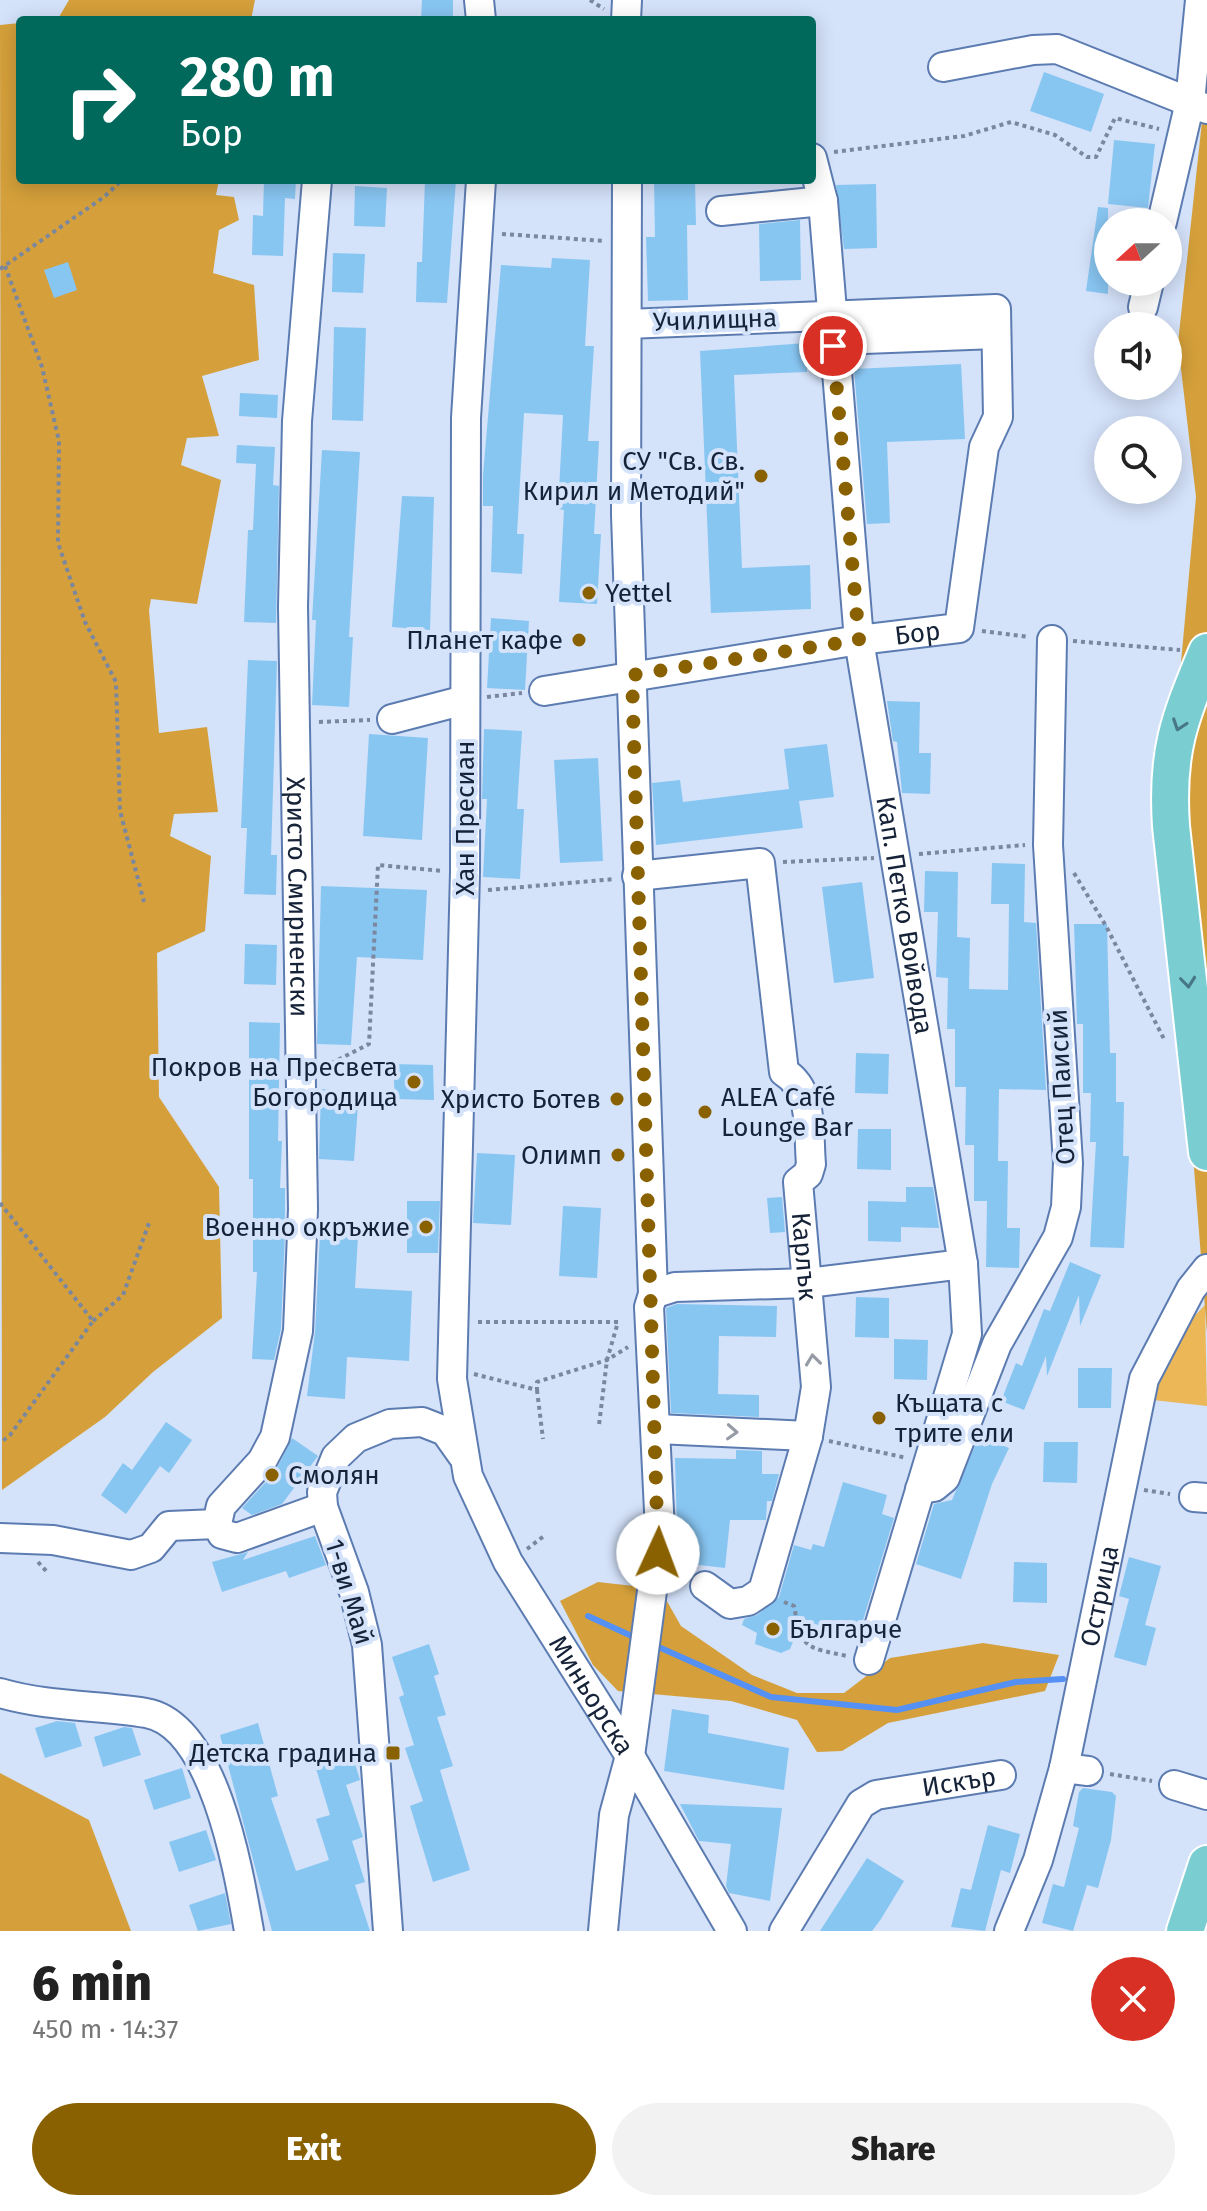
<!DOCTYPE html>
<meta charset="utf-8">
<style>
:root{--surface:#fff;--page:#f2f2f2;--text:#222;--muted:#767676;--accent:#8a6101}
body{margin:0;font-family:"Fira Sans",sans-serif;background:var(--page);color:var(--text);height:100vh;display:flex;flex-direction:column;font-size:30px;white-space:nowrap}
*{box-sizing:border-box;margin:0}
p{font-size:26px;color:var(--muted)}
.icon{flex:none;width:44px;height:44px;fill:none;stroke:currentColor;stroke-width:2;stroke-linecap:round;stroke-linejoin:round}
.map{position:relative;height:1931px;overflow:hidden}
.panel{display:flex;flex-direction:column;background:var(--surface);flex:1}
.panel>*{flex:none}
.banner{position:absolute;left:16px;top:16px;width:800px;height:168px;border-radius:8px;box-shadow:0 4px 20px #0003;background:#00695c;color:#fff;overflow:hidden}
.needle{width:52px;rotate:249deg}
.buttons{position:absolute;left:1094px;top:208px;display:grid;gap:16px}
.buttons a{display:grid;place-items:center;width:88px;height:88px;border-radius:50%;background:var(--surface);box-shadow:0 4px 20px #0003;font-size:40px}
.pin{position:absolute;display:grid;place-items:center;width:68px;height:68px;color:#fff;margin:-34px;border:4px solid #fff;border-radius:50%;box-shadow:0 2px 8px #0007}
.me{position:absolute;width:88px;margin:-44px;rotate:2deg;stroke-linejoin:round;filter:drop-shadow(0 0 6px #0008)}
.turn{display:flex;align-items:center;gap:28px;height:168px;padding:0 32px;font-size:36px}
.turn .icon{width:104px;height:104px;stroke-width:2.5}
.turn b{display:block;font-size:56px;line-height:68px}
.round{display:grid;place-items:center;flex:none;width:84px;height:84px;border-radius:42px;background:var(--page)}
.head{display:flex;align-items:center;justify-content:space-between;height:136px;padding:0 32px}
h1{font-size:48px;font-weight:800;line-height:60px}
.action{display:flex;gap:16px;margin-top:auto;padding:16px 32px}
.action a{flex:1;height:92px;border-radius:48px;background:var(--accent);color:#fff;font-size:32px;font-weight:800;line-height:92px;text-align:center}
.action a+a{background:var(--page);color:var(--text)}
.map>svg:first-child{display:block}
.green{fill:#ebb757}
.forest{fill:#d5a03b}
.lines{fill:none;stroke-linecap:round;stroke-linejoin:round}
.stream{stroke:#5590f5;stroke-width:6}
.building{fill:#88c6f2}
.minor-casing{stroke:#5c7cb1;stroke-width:32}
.major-casing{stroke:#fff;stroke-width:40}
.path{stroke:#7a879e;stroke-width:4;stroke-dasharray:4 4;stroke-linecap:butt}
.minor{stroke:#fff;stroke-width:28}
.major{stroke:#7aced2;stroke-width:36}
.oneway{stroke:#487885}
.oneway2{stroke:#969ca5}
.route{stroke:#8a6101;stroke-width:14;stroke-dasharray:0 25.2}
.poi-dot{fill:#8a6101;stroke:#d4e2fa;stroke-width:3}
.labels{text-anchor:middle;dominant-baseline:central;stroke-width:8;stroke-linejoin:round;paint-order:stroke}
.street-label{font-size:26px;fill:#152238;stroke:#d4e2fa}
.poi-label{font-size:26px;fill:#152238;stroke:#d4e2fa;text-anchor:end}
</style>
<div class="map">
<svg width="1207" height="1931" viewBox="0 0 1207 1931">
<rect width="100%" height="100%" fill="#d4e2fa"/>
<path class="green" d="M1205,1305L1207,1406L1144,1399L1183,1328Z"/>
<g class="forest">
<path d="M69,0H255L251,20H40L59,17Z"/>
<path d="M20,23V180H219L216,195L234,197L239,220L219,230L213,273L254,285L259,360L202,376L219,436L187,438L181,465L221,480L197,604L151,599L149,610L159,733L207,727L218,812L174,814L170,836L211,856L205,931L157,953L159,1097L219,1187L222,1318L153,1372L105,1417L2,1490L0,25Z"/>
<path d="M1207,75V1333L1161,749L1181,663L1196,497L1178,343Z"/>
<path d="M598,1582L660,1589L681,1626L752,1675L797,1693H844L890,1658L983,1643L1059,1655L1045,1691L888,1723L842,1751L817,1752L797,1720L731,1701L618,1691L593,1665L560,1601Z"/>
<path d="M0,1773L89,1820L131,1931H0Z"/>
</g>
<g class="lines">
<g class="stream">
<path d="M588,1616L636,1638"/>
<path d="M654,1645L771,1697L897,1710L1016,1682L1063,1679"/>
</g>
</g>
<g class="building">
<path d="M422,0H453V20H421Z"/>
<path d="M1044,72L1104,94L1091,132L1030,111Z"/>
<path d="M1114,140L1155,144L1148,208L1108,204Z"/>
<path d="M264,180H296L295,199L285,198L283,256L252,255L253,215L263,216Z"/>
<path d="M425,180H456L447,303L416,302L417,262H422Z"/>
<path d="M654,180H695L696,225H687L688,300L648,301L646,237H655Z"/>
<path d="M876,184L877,248L844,249L836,185Z"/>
<path d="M355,186L387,188L385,227L354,226Z"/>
<path d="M1098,207L1108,208V294L1086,291Z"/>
<path d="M800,220L801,280L760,281L759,224Z"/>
<path d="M333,253L365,254L363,293L332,292Z"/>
<path d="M552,258L590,260L585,346H594L588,441H599L594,534H601L597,604L559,602L564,510L558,509L563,415L524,413L517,534H524L522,574L491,572L493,506H483V475L501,265L551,268Z"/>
<path d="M68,262L77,290L54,298L44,270Z"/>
<path d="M334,327L366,328L363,421L332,420Z"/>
<path d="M806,343L807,372L734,375L742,568L810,565L811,609L711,613L700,351Z"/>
<path d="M961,364L965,439L887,442L890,523L867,524L854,369Z"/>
<path d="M240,393L278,395L277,418L239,416Z"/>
<path d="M237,445L275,447L273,485L279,486L276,623L244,622L248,530H253L256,464L236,463Z"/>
<path d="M322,450L360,452L349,637H353L349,707L312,705L316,620H312Z"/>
<path d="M402,496L434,497L430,630L392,627Z"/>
<path d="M491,618L529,621L525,690L487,688Z"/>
<path d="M248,660L277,661L271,855H277L276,895L244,894L247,828H241Z"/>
<path d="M887,701L920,702L919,753H931L930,794L902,793L897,742L893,741Z"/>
<path d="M484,729L522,731L517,809H524L520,879L483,877L487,799H482Z"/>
<path d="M369,734L428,738L422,840L363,836Z"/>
<path d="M827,744L834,797L799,801L803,828L656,845L652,783L680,780L683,802L789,789L784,749Z"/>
<path d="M598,758L603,861L560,863L554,760Z"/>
<path d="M992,863L1025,864L1024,922L1036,923L1046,1090L999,1089L998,1161H1008L1007,1228H1020L1019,1268L986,1267L987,1201H974V1145H965L966,1087H955V1029H947L948,978L936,977L938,912H924L925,871L958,872L957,937L970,938L969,989L1008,990L1009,904H991Z"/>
<path d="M862,882L874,978L834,983L822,887Z"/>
<path d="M321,886L427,890L423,960L357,957L351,1045L317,1044Z"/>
<path d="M1074,924H1107L1110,1053H1116V1102H1124L1123,1156H1129L1124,1248L1090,1247L1096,1142H1090L1091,1093H1083V1024H1077Z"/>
<path d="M245,944L277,945L276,985L244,984Z"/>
<path d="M249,1022L280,1023L278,1141H282L280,1188H285V1233L281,1329L274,1360L252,1359L257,1272H253V1179H249Z"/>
<path d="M856,1053L889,1054L888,1094L855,1093Z"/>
<path d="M393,1064L433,1065L434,1100L395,1099Z"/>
<path d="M321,1089L359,1091L354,1161L319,1159Z"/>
<path d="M858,1129H891V1170L857,1169Z"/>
<path d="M477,1153L515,1155L511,1225L473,1223Z"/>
<path d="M906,1187H933L939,1228L901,1227V1242L868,1241V1201L906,1202Z"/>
<path d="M782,1197L785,1232L770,1233L767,1198Z"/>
<path d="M407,1201H440L438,1253H407Z"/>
<path d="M563,1206L601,1208L597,1278L559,1276Z"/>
<path d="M320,1235L358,1237L355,1288L412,1291L409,1361L347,1357L345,1399L307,1396L315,1332Z"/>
<path d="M1070,1262L1101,1275L1080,1326L1079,1295L1047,1376L1046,1356L1024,1410L1001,1401L1016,1363L1022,1366L1044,1309L1050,1311Z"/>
<path d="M856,1297L889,1298V1338L855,1337Z"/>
<path d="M677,1304L777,1306L776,1337L719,1336L718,1394L759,1395V1417L671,1413L666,1308Z"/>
<path d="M894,1339L928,1340L927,1380L894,1379Z"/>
<path d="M1078,1368H1112L1111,1408H1078Z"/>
<path d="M166,1422L192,1440L169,1473L160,1466L126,1514L101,1495L123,1463L132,1470Z"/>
<path d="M979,1436L1009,1448L992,1484L961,1579L916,1564L934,1504L952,1500Z"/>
<path d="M292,1438L318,1456L282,1504L252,1515L242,1508L275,1472Z"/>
<path d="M1044,1442H1078L1077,1483L1043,1482Z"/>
<path d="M736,1450L762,1451V1474H779L772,1501H767L766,1520H730L725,1568L673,1562L677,1530L675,1458L736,1459Z"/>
<path d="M843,1482L887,1495L882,1514L894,1518L858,1637L802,1620L790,1649L781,1653L755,1644L757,1633L742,1625L744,1619L757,1615L779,1597L794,1545L811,1550L813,1544L824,1547Z"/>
<path d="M315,1536L326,1565L289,1578L286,1571L222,1592L212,1562L248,1552L243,1560Z"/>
<path d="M1129,1557L1161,1566L1145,1625L1156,1628L1146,1666L1114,1657L1129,1599L1119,1596Z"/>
<path d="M1014,1562L1047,1563V1603L1013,1602Z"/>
<path d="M429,1644L439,1674L434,1676L446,1715L437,1717L453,1766L440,1770L470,1870L433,1882L410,1806L423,1801L405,1748L414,1745L399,1697L404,1695L392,1657Z"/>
<path d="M672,1709L709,1715L708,1733L789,1748L784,1790L664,1771Z"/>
<path d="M57,1721L75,1723L82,1746L45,1758L35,1728Z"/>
<path d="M258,1723L278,1796L271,1798L296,1871L329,1860L316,1819L330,1815L314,1762L351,1750L360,1780L346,1785L363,1837L352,1841L365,1882L355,1885L370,1931H272L220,1735Z"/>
<path d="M124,1727L132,1728L141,1755L103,1767L94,1737Z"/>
<path d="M182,1768L191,1798L154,1810L144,1780Z"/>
<path d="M1083,1788L1112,1792L1116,1796L1111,1840L1098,1888L1087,1885L1073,1931L1042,1923L1053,1884L1064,1887L1079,1828L1073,1826L1079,1792Z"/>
<path d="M680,1804L782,1808L770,1901L729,1893L726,1886L731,1844L699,1841Z"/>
<path d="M988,1825L1020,1834L1010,1873L1001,1870L985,1931L951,1927L961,1888L971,1890Z"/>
<path d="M206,1830L216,1860L179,1872L169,1842Z"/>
<path d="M867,1858L904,1881L881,1919L872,1931H820Z"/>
<path d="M225,1893L231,1924L198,1931L189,1905Z"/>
</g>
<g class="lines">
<defs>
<g id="minor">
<path d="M479,0L481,20"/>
<path d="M626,20L627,0"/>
<path d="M943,67L1033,50L1057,49L1207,109"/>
<path id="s1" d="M812,158L823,201L859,640L963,1264L967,1334L869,1660"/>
<path id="s2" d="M317,180L297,421L293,607L303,1209L298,1331L275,1437L262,1461L221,1506L217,1524L222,1534L237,1538L323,1507"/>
<path id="s3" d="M481,180L466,418L465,872L452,1379L468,1476L508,1562L630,1756L732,1931"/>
<path d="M721,211L823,201"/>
<path d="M1162,222L1190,102L1200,0"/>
<path d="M1143,307L1149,282"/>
<path d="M864,339L996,334"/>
<path id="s4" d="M544,691L859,640L959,628L984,447L998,417L996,309L627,324"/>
<path d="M392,719L465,700"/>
<path id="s5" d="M637,876L760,863L784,1072C814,1090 808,1132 811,1164L808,1174L798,1182L816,1387L808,1436L763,1591L748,1601L730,1604L705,1586"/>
<path d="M653,1294L675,1287L808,1283L963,1264"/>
<path d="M657,1429L808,1436"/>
<path d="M920,1489L934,1487L945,1478L997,1344L1058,1237L1066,1207L1068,1163L1048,845L1052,640"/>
<path d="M1194,1497L1207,1498"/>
<path d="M0,1538L53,1540L131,1555L151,1548L169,1526L217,1524"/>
<path d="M0,1693C48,1707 97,1705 146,1713C215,1725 239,1874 249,1931"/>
<path d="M1064,1768L1088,1771"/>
<path d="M1174,1785L1207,1795"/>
<path d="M388,1931L367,1645L354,1592L323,1507L322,1492L336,1457L356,1438L390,1424L422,1422L445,1431L462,1455"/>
<path d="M603,1931L614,1815L630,1756L660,1531L649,1307L653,1294L626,515L627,180"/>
<path id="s6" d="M784,1931L861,1804L876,1795L1001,1775"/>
<path id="s7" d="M1009,1931L1038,1860L1064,1768L1144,1379L1191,1289L1207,1269"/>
</g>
<g id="major">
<path d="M1207,652C1179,720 1166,751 1171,826L1207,1152"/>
<path d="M1185,1931L1207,1864"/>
</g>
</defs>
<use href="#minor" class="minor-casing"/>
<use href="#major" class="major-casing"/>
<g class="path">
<path d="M590,0L604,9"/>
<path d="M834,152L964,136L1011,122L1055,135L1087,157H1096L1115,118L1159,129"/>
<path d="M502,234L605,241"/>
<path d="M5,266L42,367L59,441L58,543L85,622L116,682L120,811L144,902"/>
<path d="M0,269L104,197L122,180"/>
<path d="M982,631L1029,637"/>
<path d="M1073,641L1180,650"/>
<path d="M487,697L522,693"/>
<path d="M319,722L370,720"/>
<path d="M919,854L1025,845"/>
<path d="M783,862L874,858"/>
<path d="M1074,873L1106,926L1165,1041"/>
<path d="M488,890L615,879"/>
<path d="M324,1067L369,1044L378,865L443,871"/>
<path d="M0,1203L93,1321L10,1435L0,1443"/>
<path d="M93,1321L123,1295L149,1223"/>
<path d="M478,1322H618L607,1360L599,1425"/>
<path d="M474,1374L537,1390V1382L607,1360L628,1347"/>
<path d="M537,1390L543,1439"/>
<path d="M829,1441L907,1458"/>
<path d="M1144,1490L1170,1494"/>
<path d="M527,1549L544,1536"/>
<path d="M38,1562L47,1572"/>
<path d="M784,1602L794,1606C802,1649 804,1647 847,1656"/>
<path d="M1110,1774L1152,1781"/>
</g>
<use href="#minor" class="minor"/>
<use href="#major" class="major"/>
</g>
<defs><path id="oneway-chevron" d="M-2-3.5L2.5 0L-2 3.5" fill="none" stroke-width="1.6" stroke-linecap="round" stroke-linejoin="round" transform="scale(2)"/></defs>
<g class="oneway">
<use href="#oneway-chevron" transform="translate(1179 725) rotate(109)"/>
<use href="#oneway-chevron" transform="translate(1188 982) rotate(84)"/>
</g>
<g class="oneway2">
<use href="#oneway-chevron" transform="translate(813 1360) rotate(-97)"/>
<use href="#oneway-chevron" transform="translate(732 1432) rotate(3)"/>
</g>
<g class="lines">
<path class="route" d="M658,1553L632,675L859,640L833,346"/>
</g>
<g class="poi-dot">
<circle cx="761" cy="476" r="8"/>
<circle cx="589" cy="593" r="8"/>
<circle cx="579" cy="640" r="8"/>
<circle cx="414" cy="1082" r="8"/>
<circle cx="617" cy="1099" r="8"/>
<circle cx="705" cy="1112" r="8"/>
<circle cx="618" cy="1155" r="8"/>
<circle cx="426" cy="1227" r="8"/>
<circle cx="879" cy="1418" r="8"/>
<circle cx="272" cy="1475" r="8"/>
<circle cx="773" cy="1629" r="8"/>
<rect x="385" y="1745" width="16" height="16" rx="4"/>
</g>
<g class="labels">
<g class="street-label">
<text transform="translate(715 320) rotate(-2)">Училищна</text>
<text stroke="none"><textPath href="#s4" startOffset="378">Бор</textPath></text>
<text transform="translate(465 818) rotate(-90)">Хан Пресиан</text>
<text stroke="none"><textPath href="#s2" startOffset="718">Христо Смирненски</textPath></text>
<text stroke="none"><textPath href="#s1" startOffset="764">Кап. Петко Войвода</textPath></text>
<text transform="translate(1062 1087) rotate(-93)">Отец Паисий</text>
<text stroke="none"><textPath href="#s5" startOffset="532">Карлък</textPath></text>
<text transform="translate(349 1592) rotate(73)">1-ви Май</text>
<text stroke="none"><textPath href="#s7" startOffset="348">Острица</textPath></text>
<text stroke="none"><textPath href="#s3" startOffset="1550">Миньорска</textPath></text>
<text stroke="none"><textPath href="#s6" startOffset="250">Искър</textPath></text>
</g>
<g class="poi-label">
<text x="745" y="461">СУ "Св. Св.<tspan x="745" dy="30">Кирил и Методий"</tspan></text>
<text x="605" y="593" text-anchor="start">Yettel</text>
<text x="563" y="640">Планет кафе</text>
<text x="398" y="1067">Покров на Пресвета<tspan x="398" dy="30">Богородица</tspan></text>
<text x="721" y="1097" text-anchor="start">ALEA Café<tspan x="721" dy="30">Lounge Bar</tspan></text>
<text x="601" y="1099">Христо Ботев</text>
<text x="602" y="1155">Олимп</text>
<text x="410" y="1227">Военно окръжие</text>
<text x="895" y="1403" text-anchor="start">Къщата с<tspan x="895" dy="30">трите ели</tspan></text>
<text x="288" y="1475" text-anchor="start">Смолян</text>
<text x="789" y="1629" text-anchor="start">Българче</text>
<text x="377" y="1753">Детска градина</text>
</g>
</g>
</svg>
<div class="buttons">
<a><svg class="needle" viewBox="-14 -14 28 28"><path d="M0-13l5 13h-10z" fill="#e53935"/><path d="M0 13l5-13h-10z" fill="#767676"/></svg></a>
<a><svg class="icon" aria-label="sound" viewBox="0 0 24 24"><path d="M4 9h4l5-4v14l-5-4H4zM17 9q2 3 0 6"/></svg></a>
<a><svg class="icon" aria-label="search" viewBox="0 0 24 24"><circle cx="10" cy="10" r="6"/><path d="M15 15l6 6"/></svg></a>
</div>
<div class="pin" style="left:833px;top:346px;background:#d93025"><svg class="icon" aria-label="arrive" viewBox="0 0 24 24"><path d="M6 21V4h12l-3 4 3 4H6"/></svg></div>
<svg class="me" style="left:658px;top:1553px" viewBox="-20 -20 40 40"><circle r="19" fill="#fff"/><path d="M0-13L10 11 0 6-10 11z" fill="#8a6101"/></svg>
<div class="banner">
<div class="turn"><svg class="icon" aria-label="right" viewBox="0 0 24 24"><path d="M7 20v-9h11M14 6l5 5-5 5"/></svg><div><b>280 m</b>Бор</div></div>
</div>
</div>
<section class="panel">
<div class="head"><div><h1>6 min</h1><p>450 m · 14:37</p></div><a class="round" style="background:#d93025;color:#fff"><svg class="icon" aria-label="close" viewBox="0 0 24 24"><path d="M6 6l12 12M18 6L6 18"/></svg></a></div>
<div class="action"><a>Exit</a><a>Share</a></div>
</section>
